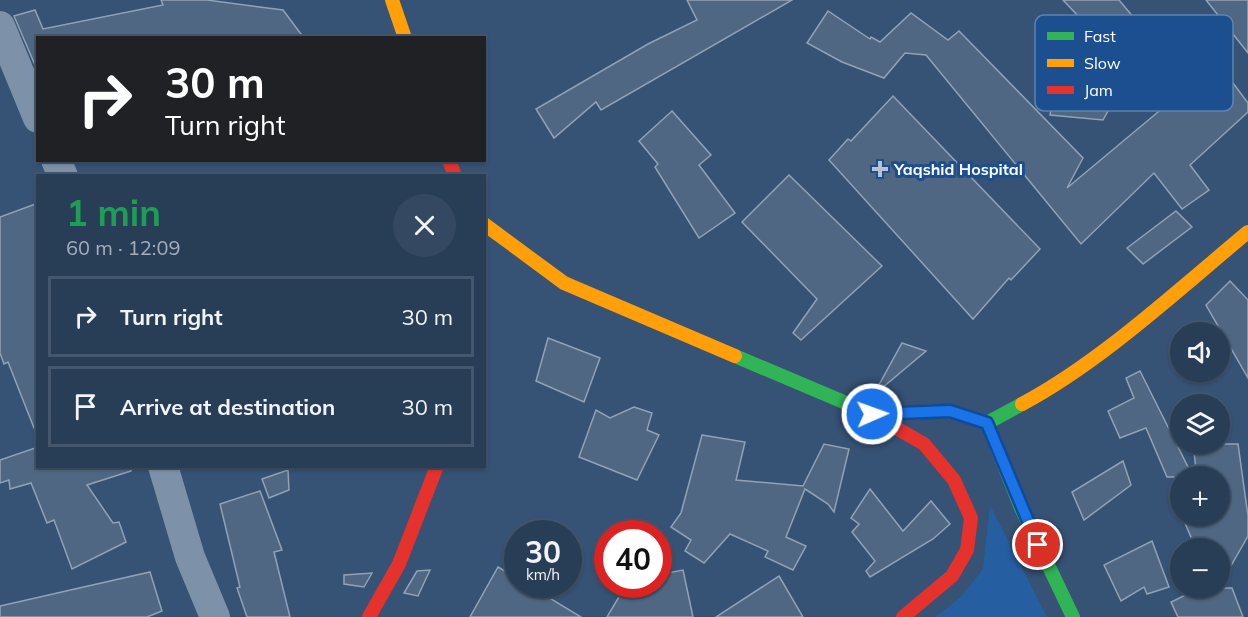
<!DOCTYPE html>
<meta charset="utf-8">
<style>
:root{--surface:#283e57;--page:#344961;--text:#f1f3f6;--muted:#a5aeba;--line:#44576d}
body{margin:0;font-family:Mulish,sans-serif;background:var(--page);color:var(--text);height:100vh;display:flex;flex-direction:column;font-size:22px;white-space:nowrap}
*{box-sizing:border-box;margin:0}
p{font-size:20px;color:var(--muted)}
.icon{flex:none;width:33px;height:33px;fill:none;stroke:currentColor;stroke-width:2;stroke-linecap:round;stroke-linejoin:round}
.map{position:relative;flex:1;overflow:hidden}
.side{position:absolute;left:36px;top:174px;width:450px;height:294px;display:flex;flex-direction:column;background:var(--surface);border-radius:0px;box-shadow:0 2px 4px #0004,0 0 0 2px var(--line)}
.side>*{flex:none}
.guide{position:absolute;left:36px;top:36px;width:450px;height:126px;border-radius:0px;box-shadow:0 2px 4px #0004,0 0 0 2px var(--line);background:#202124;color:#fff;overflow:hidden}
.fabs{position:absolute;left:1170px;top:322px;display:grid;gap:12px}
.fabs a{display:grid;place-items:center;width:60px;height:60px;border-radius:50%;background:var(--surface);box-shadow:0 2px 4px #0004,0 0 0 2px var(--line);font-size:30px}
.speed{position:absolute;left:504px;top:520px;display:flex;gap:12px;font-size:30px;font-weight:700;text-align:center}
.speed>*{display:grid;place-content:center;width:78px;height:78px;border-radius:50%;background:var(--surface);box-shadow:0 2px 4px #0004,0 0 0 2px var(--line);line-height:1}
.speed small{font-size:15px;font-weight:400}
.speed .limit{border:9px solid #d22;background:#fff;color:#111}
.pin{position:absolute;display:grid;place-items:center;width:51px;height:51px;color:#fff;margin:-26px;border:3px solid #fff;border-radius:50%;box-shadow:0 2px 6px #0007}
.me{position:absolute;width:66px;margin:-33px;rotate:88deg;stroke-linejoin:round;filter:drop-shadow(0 0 4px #0008)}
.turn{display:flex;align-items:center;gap:21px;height:126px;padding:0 30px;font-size:27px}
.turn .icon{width:78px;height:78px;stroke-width:2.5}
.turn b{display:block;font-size:42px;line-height:51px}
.round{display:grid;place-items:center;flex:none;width:63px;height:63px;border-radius:32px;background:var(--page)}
.headline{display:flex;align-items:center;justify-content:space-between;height:102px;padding:0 30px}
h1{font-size:36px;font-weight:700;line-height:45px;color:#1e9e55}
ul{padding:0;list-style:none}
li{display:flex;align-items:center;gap:18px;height:81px;margin:0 12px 9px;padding:0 18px;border:3px solid var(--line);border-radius:0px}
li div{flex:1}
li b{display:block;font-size:22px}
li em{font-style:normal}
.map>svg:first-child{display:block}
.green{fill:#265fa1}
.building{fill:#506783;stroke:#92a2b6;stroke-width:1.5}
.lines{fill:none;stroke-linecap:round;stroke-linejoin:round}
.street{stroke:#7d92a8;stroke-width:30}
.fast{stroke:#30b455;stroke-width:14}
.slow{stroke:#ff9f0a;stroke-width:14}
.jam{stroke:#e5322d;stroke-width:14}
.route-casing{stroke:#114b97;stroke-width:15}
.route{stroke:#1a73e8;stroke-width:10}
.poi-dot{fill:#b9c2ce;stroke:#1b4f8f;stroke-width:2}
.labels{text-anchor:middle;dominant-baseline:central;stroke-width:6;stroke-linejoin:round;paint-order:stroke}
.poi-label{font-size:16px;font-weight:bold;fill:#fff;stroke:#1b4f8f;text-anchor:start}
.key{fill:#1b4f8f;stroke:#5f84b1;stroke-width:1.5}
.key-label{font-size:16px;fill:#fff}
</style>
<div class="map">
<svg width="1248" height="617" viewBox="0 0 1248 617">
<rect width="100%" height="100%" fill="#365274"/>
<path class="green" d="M990,505L1047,617H935L961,597L983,569Z"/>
<g class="building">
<path d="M161,0H207L283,10L304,38H38V72L14,16L35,10L43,29L163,5Z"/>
<path d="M687,0H792L601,110L596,102L554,138L536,109L648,44L697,20Z"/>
<path d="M1063,0H1119L1202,99L1224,71L1248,103V112L1190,165L1209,190L1182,209L1154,173L1081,244L926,55L905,53L884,78L842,62L807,43L828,11L870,39L871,37L880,42L911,13L948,40L959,31L1083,158L1067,188L1164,107Z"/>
<path d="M1206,0H1248V53Z"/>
<path d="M1065,51L1115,77L1114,100L1103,120L1050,115L1057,73L1048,67Z"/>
<path d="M893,96L1040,249L1011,280L1009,278L973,319L829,160L848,139L851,141Z"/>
<path d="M672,111L711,155L699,165L735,213L699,238L655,167L658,164L639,141Z"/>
<path d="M789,175L882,266L801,340L793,333L817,299L742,222Z"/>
<path d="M38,203V433H36L8,362L4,364L0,353V217Z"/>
<path d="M1176,211L1192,227L1143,264L1127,248Z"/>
<path d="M1230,281L1248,300V378L1206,305Z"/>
<path d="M548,338L600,358L584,402L536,381Z"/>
<path d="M902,343L926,351L876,393L875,392Z"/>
<path d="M1140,371L1193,477H1167L1146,428L1120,438L1108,411L1134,398L1126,378Z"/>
<path d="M634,407L652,413L647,430L659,435L637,480L579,457L596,410L610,418Z"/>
<path d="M702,435L745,442L736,480L803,486L824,444L849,449L834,512L828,504L805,489L786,537L806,546L793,570L765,557L768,551L730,534L704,563L685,551L691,540L671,527L681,513Z"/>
<path d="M1193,444H1238L1248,516V536L1220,585V549H1196L1182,516H1220V477H1197Z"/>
<path d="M38,447V466H130L131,471L87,485L113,523L119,522L126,542L72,569L54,520L47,523L31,483L10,489L9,480L0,483V460Z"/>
<path d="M1123,461L1131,485L1084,520L1072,492Z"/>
<path d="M288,470L289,490L269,498L262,479Z"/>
<path d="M870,489L903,531L931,501L950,524L933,539L870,577L866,571L875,561L852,532L859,524L851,518Z"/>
<path d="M260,491L282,550L274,552L290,617H247L237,588L240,587L220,504Z"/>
<path d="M1152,541L1169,587L1147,594L1144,587L1121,601L1104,565Z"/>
<path d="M498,567L518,579V585H528L581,617H470Z"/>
<path d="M430,570L418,596L404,593L417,571Z"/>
<path d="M683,570L693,617H607L626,585H662V574Z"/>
<path d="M150,572L162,611L147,617H0V606Z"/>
<path d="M372,573L364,587L344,584V575Z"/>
<path d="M779,576L803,617H716Z"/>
<path d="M1200,588H1232L1243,617H1178L1171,602Z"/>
</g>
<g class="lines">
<g class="street">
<path d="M0,26L38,118"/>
<path d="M56,160L63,176"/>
<path d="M163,466L190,557L215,617"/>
</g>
<g class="fast">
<path d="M735,356L872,414L950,411L987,423L1022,404"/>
<path d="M987,423L1021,508L1073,617"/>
</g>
<g class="slow">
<path d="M392,0L405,38"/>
<path d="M484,224L564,283L735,356"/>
<path d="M1022,404C1101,362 1179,289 1248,232"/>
</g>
<g class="jam">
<path d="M449,160L455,176"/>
<path d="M872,414L924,444L954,480L971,518L967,550L952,576L903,617"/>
<path d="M369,617L399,564L437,466"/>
</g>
</g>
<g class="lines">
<defs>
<path id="route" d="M872,414L950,411L987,423L1038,545"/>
</defs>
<use href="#route" class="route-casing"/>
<use href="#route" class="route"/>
</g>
<path class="poi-dot" d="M877 160h6v6h6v6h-6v6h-6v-6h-6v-6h6z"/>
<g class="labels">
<g class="poi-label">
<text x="894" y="169">Yaqshid Hospital</text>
</g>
</g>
<rect x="1035" y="15" width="198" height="96" rx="9" class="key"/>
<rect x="1047" y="32" width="27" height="8" fill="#30b455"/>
<rect x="1047" y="59" width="27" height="8" fill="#ff9f0a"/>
<rect x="1047" y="86" width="27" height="8" fill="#e5322d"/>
<g class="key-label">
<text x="1084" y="42">Fast</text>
<text x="1084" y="69">Slow</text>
<text x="1084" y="96">Jam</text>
</g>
</svg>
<div class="fabs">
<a><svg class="icon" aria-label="sound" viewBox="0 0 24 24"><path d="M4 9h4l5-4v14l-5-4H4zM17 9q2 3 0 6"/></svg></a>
<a><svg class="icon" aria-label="layers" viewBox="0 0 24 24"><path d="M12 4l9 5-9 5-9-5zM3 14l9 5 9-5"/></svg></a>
<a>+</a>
<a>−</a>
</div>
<div class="speed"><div>30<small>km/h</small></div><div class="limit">40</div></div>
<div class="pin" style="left:1038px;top:545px;background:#d93025"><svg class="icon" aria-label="arrive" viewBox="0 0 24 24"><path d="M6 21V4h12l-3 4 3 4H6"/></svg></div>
<svg class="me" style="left:872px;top:414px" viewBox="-20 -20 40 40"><circle r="17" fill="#1a73e8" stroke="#fff" stroke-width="3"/><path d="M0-11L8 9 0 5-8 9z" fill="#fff"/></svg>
<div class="guide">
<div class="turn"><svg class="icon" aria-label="right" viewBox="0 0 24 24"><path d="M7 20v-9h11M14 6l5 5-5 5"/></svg><div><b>30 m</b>Turn right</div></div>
</div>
<section class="side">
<div class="headline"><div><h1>1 min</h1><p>60 m · 12:09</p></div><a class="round"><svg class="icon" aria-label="close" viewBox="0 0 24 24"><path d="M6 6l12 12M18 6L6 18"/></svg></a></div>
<ul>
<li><svg class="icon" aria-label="right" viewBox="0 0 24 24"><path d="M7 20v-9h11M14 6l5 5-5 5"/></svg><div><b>Turn right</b></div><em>30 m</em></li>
<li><svg class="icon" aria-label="arrive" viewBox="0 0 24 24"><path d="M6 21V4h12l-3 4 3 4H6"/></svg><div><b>Arrive at destination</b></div><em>30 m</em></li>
</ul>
</section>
</div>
